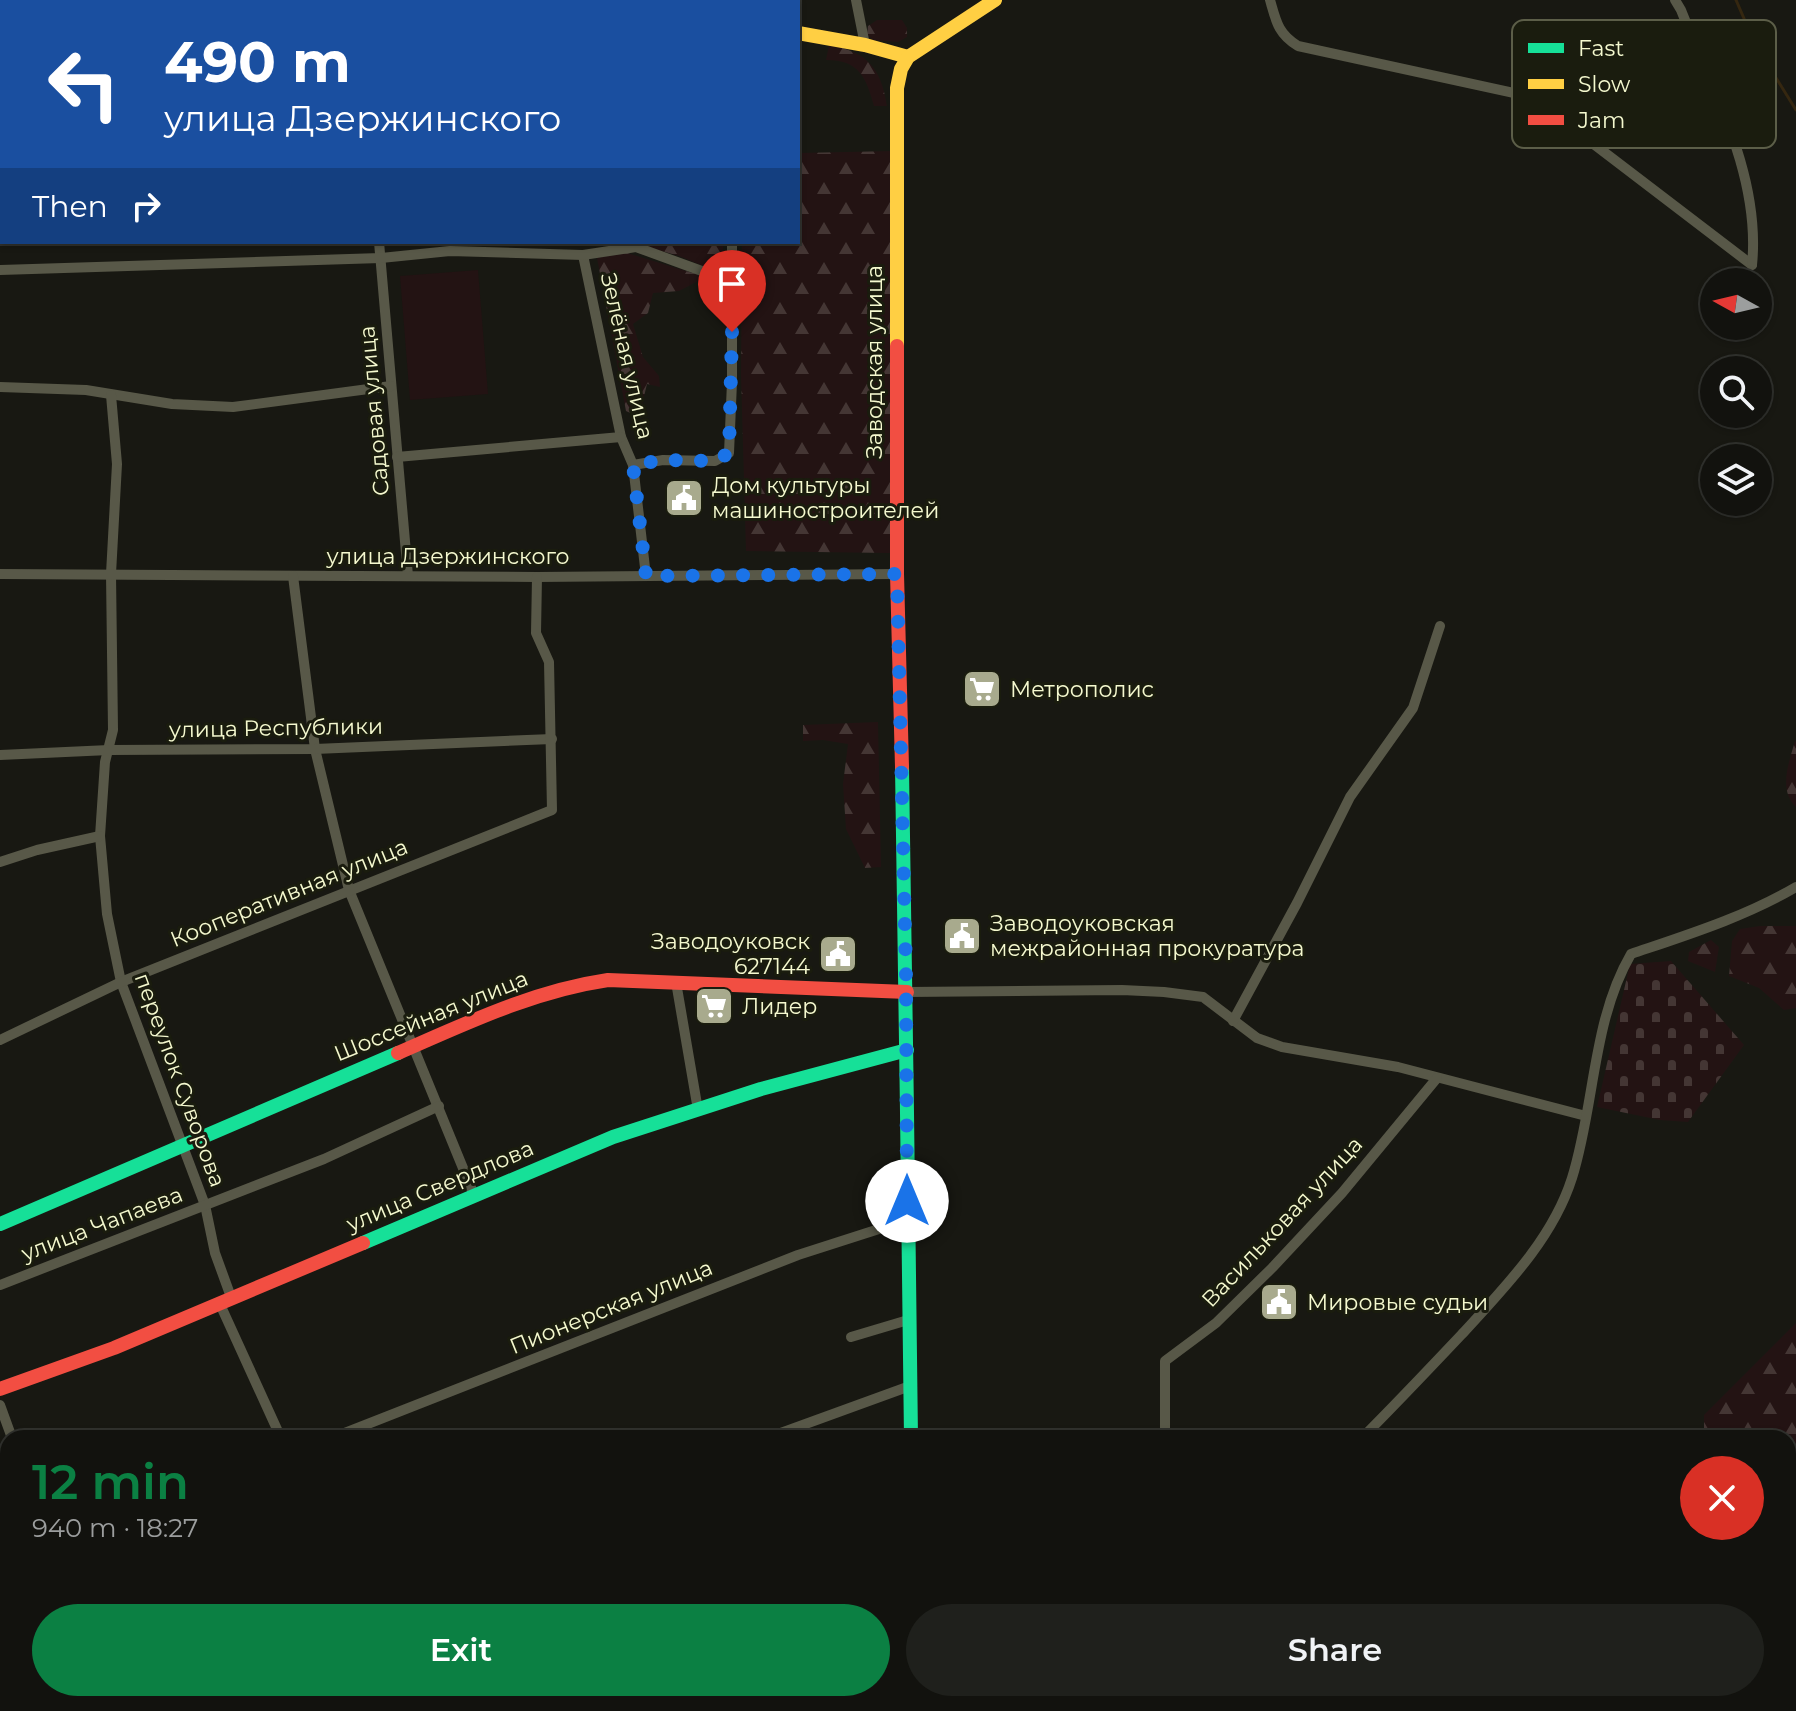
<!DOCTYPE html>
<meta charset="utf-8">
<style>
:root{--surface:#12120e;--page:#1f201c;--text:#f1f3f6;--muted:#9c9e9e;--line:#31322e;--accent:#0b8043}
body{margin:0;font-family:Montserrat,sans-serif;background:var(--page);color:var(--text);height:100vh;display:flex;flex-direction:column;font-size:30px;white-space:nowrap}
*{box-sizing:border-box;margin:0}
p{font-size:26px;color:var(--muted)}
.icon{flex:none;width:44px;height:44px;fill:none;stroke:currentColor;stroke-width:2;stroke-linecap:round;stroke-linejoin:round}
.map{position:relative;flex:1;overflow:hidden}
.panel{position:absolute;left:0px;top:1430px;width:1796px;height:282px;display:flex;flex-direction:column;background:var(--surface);border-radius:24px 24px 0 0;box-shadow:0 2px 6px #0004,0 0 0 2px var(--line)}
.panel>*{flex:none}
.top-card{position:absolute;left:0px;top:0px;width:800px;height:244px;box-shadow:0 2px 6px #0004,0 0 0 2px var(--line);background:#1a4fa0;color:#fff;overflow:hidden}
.needle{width:52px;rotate:278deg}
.fabs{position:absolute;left:1700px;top:268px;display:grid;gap:16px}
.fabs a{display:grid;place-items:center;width:72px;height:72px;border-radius:50%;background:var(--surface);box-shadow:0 2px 6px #0004,0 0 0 2px var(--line);font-size:40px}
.pin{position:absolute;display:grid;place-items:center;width:68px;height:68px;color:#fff;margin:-82px -34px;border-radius:50% 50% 50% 0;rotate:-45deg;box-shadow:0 0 8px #0007}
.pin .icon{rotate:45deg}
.me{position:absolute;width:88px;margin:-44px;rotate:0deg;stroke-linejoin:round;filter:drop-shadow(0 0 6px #0008)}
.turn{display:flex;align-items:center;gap:28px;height:168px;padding:0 32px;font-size:36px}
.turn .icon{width:104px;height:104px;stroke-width:2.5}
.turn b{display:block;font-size:56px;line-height:68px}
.then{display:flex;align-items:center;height:76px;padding:0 32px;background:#0003;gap:16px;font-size:30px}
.round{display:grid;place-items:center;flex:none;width:84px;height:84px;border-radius:42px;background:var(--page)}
.summary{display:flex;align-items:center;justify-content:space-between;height:136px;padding:0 32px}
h1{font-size:48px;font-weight:600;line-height:60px;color:var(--accent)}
.button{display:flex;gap:16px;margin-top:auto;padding:16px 32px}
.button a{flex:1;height:92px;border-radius:48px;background:var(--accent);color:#fff;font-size:32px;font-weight:600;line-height:92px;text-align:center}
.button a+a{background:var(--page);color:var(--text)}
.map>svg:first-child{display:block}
.grass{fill:#231313}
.forest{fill:url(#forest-firs)}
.cemetery{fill:url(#cemetery-stones)}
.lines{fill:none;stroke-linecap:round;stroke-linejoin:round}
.stream{stroke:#352710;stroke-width:3}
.street{stroke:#585848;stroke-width:10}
.fast{stroke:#16e098;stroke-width:14}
.slow{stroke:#ffcf43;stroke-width:14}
.jam{stroke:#f24e42;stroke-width:14}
.route{stroke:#1a73e8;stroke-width:14;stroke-dasharray:0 25.2}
.labels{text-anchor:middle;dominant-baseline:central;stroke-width:6;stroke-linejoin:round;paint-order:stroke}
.street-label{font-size:22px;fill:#f5f9cf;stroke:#1a1c0e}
.poi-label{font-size:22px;fill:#f5f9cf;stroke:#1a1c0e;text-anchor:start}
.key{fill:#1a1c0e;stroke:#5c5e48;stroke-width:2}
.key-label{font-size:22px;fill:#f5f9cf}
</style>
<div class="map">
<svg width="1796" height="1711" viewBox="0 0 1796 1711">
<defs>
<pattern id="forest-firs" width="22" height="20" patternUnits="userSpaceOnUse" patternTransform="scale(2)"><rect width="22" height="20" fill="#231313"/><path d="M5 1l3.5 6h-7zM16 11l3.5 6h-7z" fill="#443634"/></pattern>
<pattern id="cemetery-stones" width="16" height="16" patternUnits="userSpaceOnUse" patternTransform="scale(2)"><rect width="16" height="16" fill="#231313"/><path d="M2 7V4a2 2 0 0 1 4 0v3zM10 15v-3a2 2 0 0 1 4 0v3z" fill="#443634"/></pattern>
</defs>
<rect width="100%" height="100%" fill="#181812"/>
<path class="grass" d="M478,270L488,394L410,400L400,276Z"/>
<g class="forest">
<path d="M877,20H902L907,28V37L898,42L873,40L867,35L868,26Z"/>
<path d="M829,45C868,52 881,68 887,106H874C866,77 859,60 826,60Z"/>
<path d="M894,151L890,553L746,551L741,375L742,242H798V153Z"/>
<path d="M648,242H723V274L679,256L648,247Z"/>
<path d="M627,253L706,277L679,291L653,293L648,313L633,324L643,357L659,376L660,387L647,384L639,417L626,411L597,258Z"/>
<path d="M878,722L881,867L865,868L846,829L843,784L848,744L823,740L803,741V725Z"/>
<path d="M1795,741L1796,742V807C1778,790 1789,762 1795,741Z"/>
<path d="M1760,926H1796V1008L1784,1010L1759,988L1729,976L1732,941L1740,929Z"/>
<path d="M1711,940L1719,947L1715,972L1688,961L1689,952Z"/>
<path d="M1796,1323V1544L1788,1546V1438H1704V1415Z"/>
</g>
<path class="cemetery" d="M1671,961L1744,1045L1688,1122L1660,1120L1597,1107L1630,964Z"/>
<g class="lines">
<path class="stream" d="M1736,0L1755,44L1796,110"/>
<g class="street">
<path d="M457,0L458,2"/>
<path d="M856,0L865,45"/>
<path d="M1270,0C1276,21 1278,34 1298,46L1532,97L1752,265"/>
<path d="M1675,0L1681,10C1713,91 1761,176 1752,265"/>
<path d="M379,242L408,576"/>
<path d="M583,255L621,437L633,465L646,576"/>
<path d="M0,270L381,258L450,251L583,255L636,247L732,282"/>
<path d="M0,387L86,390L172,404L233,407L391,386"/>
<path d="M111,395L117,464L111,574L113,730L105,762L100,836L107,914L121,982L205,1205L215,1253L231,1297"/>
<path d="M397,457L621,437"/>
<path d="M633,465L663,460L715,461L729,453L732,382V242"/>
<path d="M0,574L537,577L897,574"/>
<path d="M293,576L315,749L349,890L474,1195"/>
<path d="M0,755L109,750L315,749L552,739"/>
<path d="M0,862L37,850L100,836"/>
<path d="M676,982L698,1110"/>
<path d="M907,992L1122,990L1164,992L1203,997L1257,1038L1282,1047L1398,1067L1586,1116"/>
<path d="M1233,1021L1297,903L1350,797L1413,708L1440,626"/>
<path d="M0,1040L121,982L552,810L549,662L536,633L537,577"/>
<path d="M0,1285L324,1159L439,1106"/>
<path d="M219,1302L281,1438"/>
<path d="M851,1337L908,1320"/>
<path d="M0,1405L12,1438"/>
<path d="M332,1438L798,1255L907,1220"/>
<path d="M767,1438L910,1386"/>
<path d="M1165,1438V1361L1216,1323L1272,1268L1342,1193L1437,1078"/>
<path d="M1362,1438C1397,1403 1430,1368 1464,1332C1506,1286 1553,1238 1572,1178C1595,1105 1592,1021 1631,954C1687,935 1745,917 1796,887"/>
<path d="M359,1711L379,1704"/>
</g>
<g class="fast">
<path d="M381,2L388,0"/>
<path d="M0,164L2,163"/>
<path d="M902,767C907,991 907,1214 911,1438"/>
<path d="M0,1224L398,1053"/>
<path d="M363,1243L613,1137L761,1089L907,1050"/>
<path d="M0,1670L8,1674"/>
</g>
<g class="slow">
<path d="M798,33L865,45L908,57"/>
<path d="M897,346V88L901,69L908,57L995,0"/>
</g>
<g class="jam">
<path d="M603,0L615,2"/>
<path d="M897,346V574L902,767"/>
<path d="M398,1053C467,1023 533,991 608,980L907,992"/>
<path d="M0,1389L114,1348L363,1243"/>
<path d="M71,1704L86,1711"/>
<path d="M917,1704V1711"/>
</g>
</g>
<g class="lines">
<path class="route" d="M732,332L729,453L715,461L663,460L633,465L646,576L897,574L906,975L907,1201"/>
</g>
<defs>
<symbol id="civic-square" viewBox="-11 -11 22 22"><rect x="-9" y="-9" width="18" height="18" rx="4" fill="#a8aa8d" stroke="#1a1c0e"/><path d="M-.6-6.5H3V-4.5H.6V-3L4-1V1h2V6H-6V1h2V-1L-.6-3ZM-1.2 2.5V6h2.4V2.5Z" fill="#fff"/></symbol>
<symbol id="supermarket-square" viewBox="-11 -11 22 22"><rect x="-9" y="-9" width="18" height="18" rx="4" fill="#a8aa8d" stroke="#1a1c0e"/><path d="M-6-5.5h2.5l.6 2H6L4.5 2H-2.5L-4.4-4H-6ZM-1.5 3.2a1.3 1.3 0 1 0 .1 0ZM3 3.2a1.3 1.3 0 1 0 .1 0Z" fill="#fff"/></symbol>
</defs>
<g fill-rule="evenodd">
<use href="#civic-square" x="662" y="476" width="44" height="44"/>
<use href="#supermarket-square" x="960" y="667" width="44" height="44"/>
<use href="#civic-square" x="940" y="914" width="44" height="44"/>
<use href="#civic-square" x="816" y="932" width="44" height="44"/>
<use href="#supermarket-square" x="692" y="984" width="44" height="44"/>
<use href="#civic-square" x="1257" y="1280" width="44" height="44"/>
</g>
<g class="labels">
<g class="street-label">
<text transform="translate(627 356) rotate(77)">Зелёная улица</text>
<text transform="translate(874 362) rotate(-90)">Заводская улица</text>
<text transform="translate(374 411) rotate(-95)">Садовая улица</text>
<text x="448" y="556">улица Дзержинского</text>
<text transform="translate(276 728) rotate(-1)">улица Республики</text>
<text transform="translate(289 893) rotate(-22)">Кооперативная улица</text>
<text transform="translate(431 1016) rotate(-22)">Шоссейная улица</text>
<text transform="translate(180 1080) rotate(70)">переулок Суворова</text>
<text transform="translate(440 1186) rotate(-23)">улица Свердлова</text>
<text transform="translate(1282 1222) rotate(-47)">Васильковая улица</text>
<text transform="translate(102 1224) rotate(-21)">улица Чапаева</text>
<text transform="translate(611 1307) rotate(-22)">Пионерская улица</text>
</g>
<g class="poi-label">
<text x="712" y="485">Дом культуры<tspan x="712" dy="25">машиностроителей</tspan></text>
<text x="1010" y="689">Метрополис</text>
<text x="990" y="923">Заводоуковская<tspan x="990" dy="25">межрайонная прокуратура</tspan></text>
<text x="810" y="941" text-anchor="end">Заводоуковск<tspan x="810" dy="25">627144</tspan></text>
<text x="742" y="1006">Лидер</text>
<text x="1307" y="1302">Мировые судьи</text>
</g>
</g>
<rect x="1512" y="20" width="264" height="128" rx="12" class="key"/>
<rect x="1528" y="43" width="36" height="10" fill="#16e098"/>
<rect x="1528" y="79" width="36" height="10" fill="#ffcf43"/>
<rect x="1528" y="115" width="36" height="10" fill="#f24e42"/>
<g class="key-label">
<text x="1578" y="56">Fast</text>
<text x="1578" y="92">Slow</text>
<text x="1578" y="128">Jam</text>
</g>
</svg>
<div class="fabs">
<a><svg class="needle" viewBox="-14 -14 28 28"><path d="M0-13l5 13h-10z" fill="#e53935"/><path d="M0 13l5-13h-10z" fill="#9c9e9e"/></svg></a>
<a><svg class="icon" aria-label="search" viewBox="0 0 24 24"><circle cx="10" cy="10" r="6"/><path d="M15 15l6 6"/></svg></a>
<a><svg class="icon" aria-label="layers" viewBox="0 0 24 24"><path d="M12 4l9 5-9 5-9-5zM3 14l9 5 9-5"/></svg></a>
</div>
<div class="pin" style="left:732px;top:332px;background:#d93025"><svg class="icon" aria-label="arrive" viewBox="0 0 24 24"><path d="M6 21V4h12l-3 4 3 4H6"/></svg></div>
<svg class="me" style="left:907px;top:1201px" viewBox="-20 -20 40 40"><circle r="19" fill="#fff"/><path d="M0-13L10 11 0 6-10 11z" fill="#1a73e8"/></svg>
<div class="top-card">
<div class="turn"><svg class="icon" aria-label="left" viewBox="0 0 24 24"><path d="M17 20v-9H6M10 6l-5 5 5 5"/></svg><div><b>490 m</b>улица Дзержинского</div></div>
<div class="then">Then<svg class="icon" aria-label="right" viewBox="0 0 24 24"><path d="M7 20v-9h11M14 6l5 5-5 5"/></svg></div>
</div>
<section class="panel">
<div class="summary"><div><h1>12 min</h1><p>940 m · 18:27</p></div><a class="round" style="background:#d93025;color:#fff"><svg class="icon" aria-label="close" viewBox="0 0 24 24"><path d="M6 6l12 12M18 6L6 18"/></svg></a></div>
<div class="button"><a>Exit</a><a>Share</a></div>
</section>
</div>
